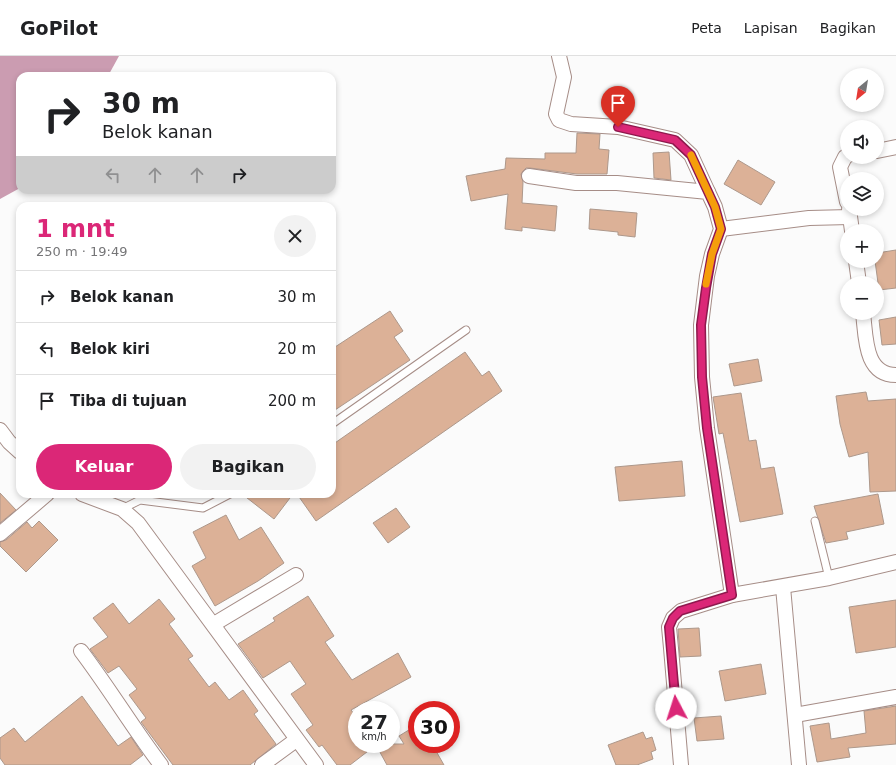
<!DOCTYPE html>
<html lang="id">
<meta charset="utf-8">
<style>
:root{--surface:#fff;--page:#f2f2f2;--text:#202124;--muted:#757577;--line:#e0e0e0;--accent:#db2777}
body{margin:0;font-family:"DejaVu Sans",sans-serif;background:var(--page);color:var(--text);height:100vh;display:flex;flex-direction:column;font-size:15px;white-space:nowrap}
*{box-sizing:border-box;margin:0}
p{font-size:13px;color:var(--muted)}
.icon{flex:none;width:22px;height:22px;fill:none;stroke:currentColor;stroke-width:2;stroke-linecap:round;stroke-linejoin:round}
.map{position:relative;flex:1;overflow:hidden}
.details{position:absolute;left:16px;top:146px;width:320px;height:296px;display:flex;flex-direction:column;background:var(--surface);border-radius:12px;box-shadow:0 2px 6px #0003}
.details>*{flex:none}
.top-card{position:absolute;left:16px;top:16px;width:320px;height:122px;border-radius:12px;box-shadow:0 2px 6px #0003;background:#fff;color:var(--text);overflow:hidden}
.needle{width:26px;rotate:210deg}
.tools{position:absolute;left:840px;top:12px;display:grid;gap:8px}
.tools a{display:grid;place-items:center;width:44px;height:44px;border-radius:50%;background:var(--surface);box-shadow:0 2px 6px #0003;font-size:20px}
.speed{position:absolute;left:348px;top:645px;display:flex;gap:8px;font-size:20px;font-weight:700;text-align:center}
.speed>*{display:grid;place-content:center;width:52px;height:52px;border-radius:50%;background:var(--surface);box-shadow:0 2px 6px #0003;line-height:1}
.speed small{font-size:10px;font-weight:400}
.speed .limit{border:6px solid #d22;background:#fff;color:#111}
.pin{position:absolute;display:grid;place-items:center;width:34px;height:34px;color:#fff;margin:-41px -17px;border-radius:50% 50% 50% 0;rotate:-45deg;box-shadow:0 0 4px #0007}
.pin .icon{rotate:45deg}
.me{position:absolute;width:44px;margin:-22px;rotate:355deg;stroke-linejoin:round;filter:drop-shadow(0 0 3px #0008)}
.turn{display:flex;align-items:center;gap:14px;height:84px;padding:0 20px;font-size:18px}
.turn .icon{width:52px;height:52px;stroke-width:2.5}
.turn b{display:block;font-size:28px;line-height:34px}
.lanes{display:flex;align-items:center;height:38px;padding:0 20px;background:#0003;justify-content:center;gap:20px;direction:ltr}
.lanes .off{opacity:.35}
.round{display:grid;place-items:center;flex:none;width:42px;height:42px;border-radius:21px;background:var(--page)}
.summary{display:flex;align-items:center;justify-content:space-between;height:68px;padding:0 20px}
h1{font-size:24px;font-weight:800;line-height:30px;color:var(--accent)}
.cta{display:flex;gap:8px;margin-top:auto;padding:8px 20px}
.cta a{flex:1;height:46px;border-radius:24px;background:var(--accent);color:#fff;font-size:16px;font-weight:800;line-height:46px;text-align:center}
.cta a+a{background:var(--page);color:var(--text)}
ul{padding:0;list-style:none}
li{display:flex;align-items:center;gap:12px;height:52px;padding:0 20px;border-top:1px solid var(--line)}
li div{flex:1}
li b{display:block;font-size:15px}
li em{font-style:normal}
header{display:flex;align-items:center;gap:24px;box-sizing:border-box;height:56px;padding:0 20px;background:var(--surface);border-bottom:1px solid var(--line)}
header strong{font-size:19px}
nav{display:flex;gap:22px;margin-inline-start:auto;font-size:14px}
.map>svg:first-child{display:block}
.water{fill:#cb9cb1}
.building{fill:#dcb197;stroke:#ad988b}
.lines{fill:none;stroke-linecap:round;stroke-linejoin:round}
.lane-casing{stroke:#a68d87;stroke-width:9}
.street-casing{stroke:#a68d87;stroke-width:16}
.lane{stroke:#fff;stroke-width:7}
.street{stroke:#fff;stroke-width:14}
.route-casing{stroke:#8e194d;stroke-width:10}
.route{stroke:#db2777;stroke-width:7}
.slow{stroke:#f59e0b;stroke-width:7}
</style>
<header>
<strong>GoPilot</strong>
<nav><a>Peta</a><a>Lapisan</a><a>Bagikan</a></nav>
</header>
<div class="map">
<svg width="896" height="709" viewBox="0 0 896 709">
<rect width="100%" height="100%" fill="#fbfbfb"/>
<path class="water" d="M0,0H119L108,20H20V132L0,143Z"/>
<g class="building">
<path d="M577,77L600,78L599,93L609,94L607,118H577L530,112H526L521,118L523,126L522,147L557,150L555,175L522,171V175L505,173L508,138L471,145L466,120L505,113L506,102L545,103V97H576Z"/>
<path d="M669,96L671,124L654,122L653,97Z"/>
<path d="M738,104L775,126L761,149L724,128Z"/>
<path d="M590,153L637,157L635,181L618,179V176L589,173Z"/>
<path d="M896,194V232L879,234L875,205H877V197Z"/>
<path d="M390,255L403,275L394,281L410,304L332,356V293Z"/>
<path d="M896,261V288L882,289L879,264Z"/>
<path d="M465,296L482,320L489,315L502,335L316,465L297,438H332V389Z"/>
<path d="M758,303L762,325L734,330L729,308Z"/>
<path d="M866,336L868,345L896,343V435L870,436L868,396L849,401L840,368L836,340Z"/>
<path d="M741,337L749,385L756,384L761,413L774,411L783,458L740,466L723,377L719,378L713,341Z"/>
<path d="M682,405L685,440L619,445L615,411Z"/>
<path d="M0,437L16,454L0,467Z"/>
<path d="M242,438H293L274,463Z"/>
<path d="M878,438L884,468L846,476L848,483L826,487L814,450Z"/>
<path d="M396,452L410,471L388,487L373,467Z"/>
<path d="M226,459L239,484L261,471L284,507L258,525L215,550L192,510L206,502L193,476Z"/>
<path d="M39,465L58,484L26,516L0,490V486L6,484L27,466L32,472Z"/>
<path d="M308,540L334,580L325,586L352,624L398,597L411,621L351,654L357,662V688H404L399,680L417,669V688H432L444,709H387L376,689L350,709H337L322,689L319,691L306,674L313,669L291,638L306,628L290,605L263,622L238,588L275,565L273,562Z"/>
<path d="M159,543L175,563L169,568L193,600L188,603L209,631L215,626L229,644L243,634L258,655L254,658L276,688L250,709H173L141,666L146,662L129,639L137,633L119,610L108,617L90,593L108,581L93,562L113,547L129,568Z"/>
<path d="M896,544V591L856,597L849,551Z"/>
<path d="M699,572L701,600L680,601L678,573Z"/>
<path d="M761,608L766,638L725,645L719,615Z"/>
<path d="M82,640L118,690L131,681L143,699L130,709H5L0,702V682L14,672L25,686Z"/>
<path d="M896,650V688L848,692L850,701L817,706L810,670L829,667L831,683L866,677L864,655Z"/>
<path d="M721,660L724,683L697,685L694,662Z"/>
<path d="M643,676L646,683L652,681L656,694L651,696L653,703L637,709H616L608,689Z"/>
</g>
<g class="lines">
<defs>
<g id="lane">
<path d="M332,368L466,274"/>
<path d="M122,453L140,444L203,452L230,438"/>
<path d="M815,465L829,522"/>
</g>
<g id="street">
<path d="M559,0L564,21L556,58L559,64L571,68L618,71L675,84L691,99L708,136"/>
<path d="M877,95L896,91"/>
<path d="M847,100L845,101L840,111L847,146"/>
<path d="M529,120L576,127H617L708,136L715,151L721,173L712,198L707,220L701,269L702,321L707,372L732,539"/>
<path d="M849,153L852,175"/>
<path d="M721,173L809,162L850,161"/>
<path d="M856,205L859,227"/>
<path d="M863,257C866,280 864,319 896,319"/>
<path d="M0,374L9,386L20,396"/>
<path d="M82,438L122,453L138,467L316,709"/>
<path d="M0,478L47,438"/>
<path d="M783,531L799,709"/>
<path d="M214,568L296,519"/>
<path d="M81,595C109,632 133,672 161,709"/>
<path d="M795,659L896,641"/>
<path d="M262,709L296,684"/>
<path d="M681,709L671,592L669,571L673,562L681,555L732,539L829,522L896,506"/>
</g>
</defs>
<use href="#lane" class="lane-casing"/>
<use href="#street" class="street-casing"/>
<use href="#lane" class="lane"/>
<use href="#street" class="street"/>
</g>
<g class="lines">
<defs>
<path id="route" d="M618,71L675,84L691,99L715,151L721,173L712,198L706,232L701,269L702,321L707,372L732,539L680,555L673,562L669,571L676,652"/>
</defs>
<use href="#route" class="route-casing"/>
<use href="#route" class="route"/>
<path class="slow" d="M691,99L715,151L721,173L712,198L706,228"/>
</g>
</svg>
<div class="tools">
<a><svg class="needle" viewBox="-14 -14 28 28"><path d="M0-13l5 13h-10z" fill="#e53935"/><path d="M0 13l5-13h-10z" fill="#757577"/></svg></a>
<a><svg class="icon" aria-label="sound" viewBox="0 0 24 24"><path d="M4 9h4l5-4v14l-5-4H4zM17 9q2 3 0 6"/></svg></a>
<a><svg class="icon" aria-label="layers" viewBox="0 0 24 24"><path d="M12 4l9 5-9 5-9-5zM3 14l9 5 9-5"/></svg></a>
<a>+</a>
<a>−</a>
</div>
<div class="speed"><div>27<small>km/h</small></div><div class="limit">30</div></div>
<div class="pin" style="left:618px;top:71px;background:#d93025"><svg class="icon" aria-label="arrive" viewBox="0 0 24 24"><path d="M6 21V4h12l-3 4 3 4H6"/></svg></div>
<svg class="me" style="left:676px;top:652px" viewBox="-20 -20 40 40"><circle r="19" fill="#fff"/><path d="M0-13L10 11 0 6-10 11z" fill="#db2777"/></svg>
<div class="top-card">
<div class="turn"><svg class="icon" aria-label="right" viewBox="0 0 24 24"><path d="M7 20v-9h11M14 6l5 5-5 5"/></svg><div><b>30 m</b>Belok kanan</div></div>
<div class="lanes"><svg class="icon off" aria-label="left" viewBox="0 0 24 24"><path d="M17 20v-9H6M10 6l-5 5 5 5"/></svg><svg class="icon off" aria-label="ahead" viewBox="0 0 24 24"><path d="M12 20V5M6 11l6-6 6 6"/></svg><svg class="icon off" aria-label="ahead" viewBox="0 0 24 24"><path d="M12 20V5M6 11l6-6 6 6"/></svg><svg class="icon" aria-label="right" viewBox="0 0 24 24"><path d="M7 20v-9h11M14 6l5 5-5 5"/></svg></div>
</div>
<section class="details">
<div class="summary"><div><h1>1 mnt</h1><p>250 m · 19:49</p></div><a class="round"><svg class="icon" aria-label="close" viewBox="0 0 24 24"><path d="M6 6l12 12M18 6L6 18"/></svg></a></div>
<ul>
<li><svg class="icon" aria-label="right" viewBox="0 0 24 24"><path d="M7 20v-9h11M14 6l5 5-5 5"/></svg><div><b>Belok kanan</b></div><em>30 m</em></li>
<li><svg class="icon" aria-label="left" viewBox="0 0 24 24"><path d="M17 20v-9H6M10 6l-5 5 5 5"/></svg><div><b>Belok kiri</b></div><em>20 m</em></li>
<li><svg class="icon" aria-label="arrive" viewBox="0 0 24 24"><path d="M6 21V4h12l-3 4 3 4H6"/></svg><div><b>Tiba di tujuan</b></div><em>200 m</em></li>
</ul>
<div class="cta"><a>Keluar</a><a>Bagikan</a></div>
</section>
</div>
